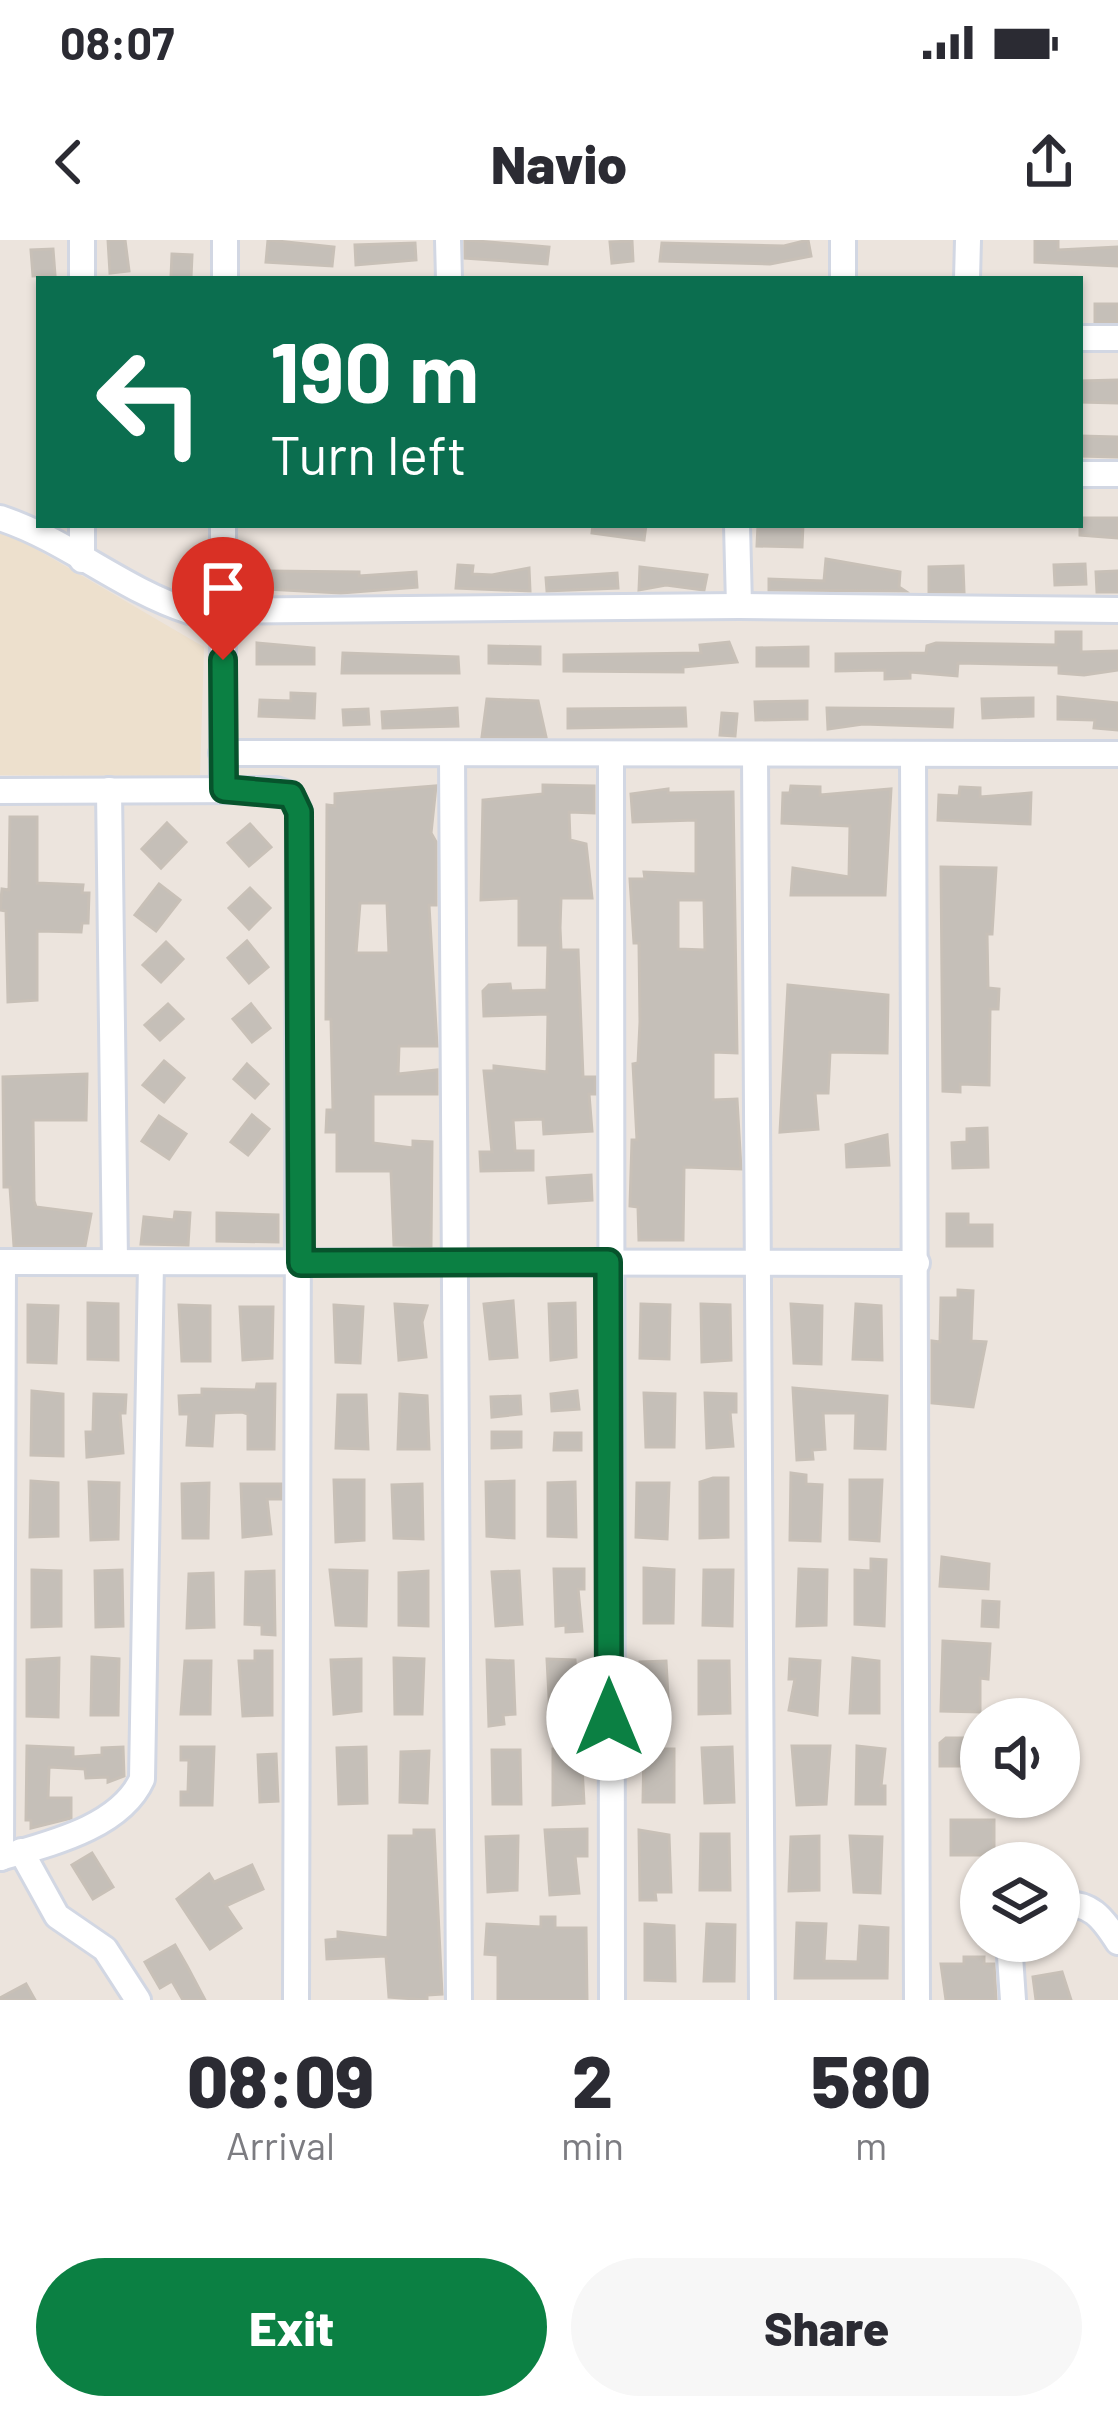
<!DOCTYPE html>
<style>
:root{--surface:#fff;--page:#f7f7f7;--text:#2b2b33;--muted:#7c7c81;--accent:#0b8043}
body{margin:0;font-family:Barlow,sans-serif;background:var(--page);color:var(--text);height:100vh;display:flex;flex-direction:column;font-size:45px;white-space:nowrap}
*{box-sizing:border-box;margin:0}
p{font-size:39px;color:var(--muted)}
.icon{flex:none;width:66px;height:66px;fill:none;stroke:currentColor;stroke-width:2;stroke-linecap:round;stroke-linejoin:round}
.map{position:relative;height:1760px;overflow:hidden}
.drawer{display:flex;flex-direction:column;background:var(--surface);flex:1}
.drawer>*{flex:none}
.guide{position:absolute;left:36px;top:36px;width:1047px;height:252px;border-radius:0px;box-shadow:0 3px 9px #0004;background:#0b6e4f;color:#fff;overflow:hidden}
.controls{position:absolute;left:960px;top:1458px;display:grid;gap:24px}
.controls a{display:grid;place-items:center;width:120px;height:120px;border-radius:50%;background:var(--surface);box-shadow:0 3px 9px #0004;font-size:60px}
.pin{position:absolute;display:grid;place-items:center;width:102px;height:102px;color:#fff;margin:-123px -51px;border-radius:50% 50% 50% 0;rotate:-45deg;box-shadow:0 0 12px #0007}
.pin .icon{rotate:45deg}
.me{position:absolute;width:132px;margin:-66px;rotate:0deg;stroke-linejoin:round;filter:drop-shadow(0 0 9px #0008)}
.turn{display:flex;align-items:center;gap:42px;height:252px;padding:0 36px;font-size:54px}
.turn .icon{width:156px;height:156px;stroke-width:2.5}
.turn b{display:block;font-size:84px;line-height:102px}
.eta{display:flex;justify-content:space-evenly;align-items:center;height:204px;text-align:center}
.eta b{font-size:72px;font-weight:800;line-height:84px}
.primary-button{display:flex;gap:24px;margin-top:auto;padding:24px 36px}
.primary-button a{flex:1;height:138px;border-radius:72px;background:var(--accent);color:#fff;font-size:48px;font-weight:800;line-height:138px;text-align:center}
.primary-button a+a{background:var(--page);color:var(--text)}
.status{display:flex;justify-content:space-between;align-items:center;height:84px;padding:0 60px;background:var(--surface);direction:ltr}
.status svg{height:33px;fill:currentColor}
header{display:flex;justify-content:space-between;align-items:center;height:156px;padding:0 36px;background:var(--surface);font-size:54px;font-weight:800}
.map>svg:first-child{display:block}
.education{fill:#ede0cd}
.building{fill:#c5bfb8;stroke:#c8c0b7;stroke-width:3;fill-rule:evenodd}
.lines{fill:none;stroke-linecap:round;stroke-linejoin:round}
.minor-casing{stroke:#d2d7e3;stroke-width:30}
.minor{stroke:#fff;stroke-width:24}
.route-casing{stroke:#07532c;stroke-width:30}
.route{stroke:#0b8043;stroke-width:21}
</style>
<div class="status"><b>08:07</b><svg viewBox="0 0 49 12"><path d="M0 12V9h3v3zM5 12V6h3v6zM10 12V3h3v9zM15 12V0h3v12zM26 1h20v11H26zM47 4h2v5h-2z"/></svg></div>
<header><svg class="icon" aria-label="back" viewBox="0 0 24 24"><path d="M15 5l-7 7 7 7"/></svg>Navio<svg class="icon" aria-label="share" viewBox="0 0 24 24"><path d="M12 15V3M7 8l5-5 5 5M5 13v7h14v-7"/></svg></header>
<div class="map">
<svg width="1118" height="1760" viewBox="0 0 1118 1760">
<rect width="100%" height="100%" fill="#ece4dd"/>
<path class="education" d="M0,288L204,407L200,536L0,535Z"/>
<g class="building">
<path d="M108,0H125L129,31L110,33Z"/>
<path d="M268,0L334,7L332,26L266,22Z"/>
<path d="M465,0L549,7L547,24L465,18Z"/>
<path d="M808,0L811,16L770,24L660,21L662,3L784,6Z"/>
<path d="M1035,0H1058V10L1118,7V26L1035,22Z"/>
<path d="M632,1L633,21L612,23L610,2Z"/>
<path d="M415,3L416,20L356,25L355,5Z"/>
<path d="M53,9L55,35L33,36L31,10Z"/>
<path d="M172,14L192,15L191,38L171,37Z"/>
<rect x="1095" y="64" width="23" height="18"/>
<path d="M1118,140V163L1080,162V141Z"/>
<path d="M1080,196L1118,197V217L1080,216Z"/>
<path d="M1080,278H1118V298L1080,295Z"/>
<path d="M593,285H646L644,300L592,293Z"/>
<path d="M758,285H803L802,307L757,306Z"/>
<path d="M826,319L900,332L899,347L905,351L769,350V339L824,341Z"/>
<path d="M1085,324L1086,344L1055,345L1054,325Z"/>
<path d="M458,325L473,326L472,334L492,335L529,328L530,351L456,348Z"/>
<path d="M963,326L964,352H929V327Z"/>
<path d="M640,327L707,335L704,350L666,345L639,350Z"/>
<path d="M267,331L359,332V336L416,332L417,347L341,353L267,349Z"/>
<path d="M1118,331V352H1097L1096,332Z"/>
<path d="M617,333L618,348L547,351L546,338Z"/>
<path d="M1056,392H1081V412L1118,411V430L1084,435L1059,433V425L958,423L957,436L910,432V438L885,439V430L836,431V414L926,413L927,406L936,403L1056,405Z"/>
<path d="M729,402L737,422L683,427V432L564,431V415L701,413L700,405Z"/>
<path d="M257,403L314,408V424H257Z"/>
<path d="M489,406L540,407V424L489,423Z"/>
<path d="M808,407V426H757V408Z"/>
<path d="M343,413L458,417L459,433H342Z"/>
<path d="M291,453L315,454L314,478L259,476L260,460L291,461Z"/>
<path d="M1058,457L1118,463V490L1094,488L1095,480L1058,479Z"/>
<path d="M1033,458V476L983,478L982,459Z"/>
<path d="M487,459L538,461L546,497H482Z"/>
<path d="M807,461V479L756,480L755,462Z"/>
<path d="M457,468L458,486L383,488L382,472Z"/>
<path d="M685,468L686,486L568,488V469Z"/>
<path d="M827,468L953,469L952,487L863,484L828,489Z"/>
<path d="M368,469L369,484L344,485L343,470Z"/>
<path d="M722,473L737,474L735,496L720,495Z"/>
<path d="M543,545L594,546V573L569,572L570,600L586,604L592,658H561L560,688L561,710H578L583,837H595V854H589L592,891L544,894L543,879L513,880L515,911H533V930L481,931L480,912H492L484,831H494V826L547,832L548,774L484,776L483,751L489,745L510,744L511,751L547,750L548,705H519V658L481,660L483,560L543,554Z"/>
<path d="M436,546L431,593L436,602V665H429L437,806H399L398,834L437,830V854H373V903L413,908V901L432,902L431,1006L394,1005L391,931H337V892H326L327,870H333L331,779H326L327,565L335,566V554ZM360,663H387L389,713H356Z"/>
<path d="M791,546L820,547V555L891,549L885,655H791L793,628L849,637L850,586L782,583L783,553H790Z"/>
<path d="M960,547L980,548V557L1031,553L1030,584L938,580L939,555L959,556Z"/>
<path d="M668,549V553L733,552L737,813L713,812V860L737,859L741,929L684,927L683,1000H639L638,967L630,966L632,900H637L633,824L638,823L640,782L639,703H634L630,639H645L644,632L696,634V580L633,582L631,554ZM678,660H704L705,710L678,709Z"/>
<path d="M10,577H37V643L83,645L82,653H89L88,683H82L81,692L37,691V760L8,762L6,671L0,670L2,649L9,650Z"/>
<path d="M167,583L186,602L161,628L142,609Z"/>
<path d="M250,584L271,607L249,626L228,603Z"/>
<path d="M941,627L996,628L992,694H987L988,748L999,749L998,769H990L989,845L960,844V852L943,851Z"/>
<path d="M159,644L180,660L156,691L135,675Z"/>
<path d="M250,648L270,668L249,689L229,668Z"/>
<path d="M247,701L268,727L249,743L228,718Z"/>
<path d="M166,702L183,719L161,742L143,725Z"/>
<path d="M788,745L888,755L887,813L830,812L828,853H815L818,889L780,892Z"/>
<path d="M168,764L183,779L160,800L145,785Z"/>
<path d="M251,764L270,788L252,802L233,779Z"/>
<path d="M164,821L184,838L164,862L143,845Z"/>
<path d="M247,824L268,844L255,858L234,839Z"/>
<path d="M87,834L86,880H33L34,961L36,967L91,974L85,1006H14L10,947H4L3,837Z"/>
<path d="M252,875L269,889L248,915L231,902Z"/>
<path d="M159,876L186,894L169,919L142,901Z"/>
<path d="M987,888L988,927L953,928L952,903L967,902V889Z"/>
<path d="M887,895L889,925L847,927L846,905Z"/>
<path d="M591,935L592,960L549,963L547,938Z"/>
<path d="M175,972L190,973L188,1005L141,1004L144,977L174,980Z"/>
<path d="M217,973L278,975V1002L217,1001Z"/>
<path d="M947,974H968V985H992V1006H947Z"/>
<path d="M958,1050L973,1051L971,1101L986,1102L973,1167L932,1163V1101L940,1102L941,1058H958Z"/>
<path d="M513,1061L517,1117L490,1119L484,1064Z"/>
<path d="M88,1063L118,1064V1120L88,1119Z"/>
<path d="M575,1063L576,1117L551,1120L549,1064Z"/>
<path d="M395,1064L427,1066L422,1082L426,1117L399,1120Z"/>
<path d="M641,1064L670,1065L669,1119L640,1118Z"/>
<path d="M701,1064L730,1065L731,1120L702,1122Z"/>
<path d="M791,1064L822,1066L821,1124L794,1123Z"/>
<path d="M856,1064L881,1066L882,1120L853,1119Z"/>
<path d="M28,1065L58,1066L56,1123L28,1122Z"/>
<path d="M179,1065L210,1066V1121H182Z"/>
<path d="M334,1065L363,1067L360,1123L336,1122Z"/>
<path d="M240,1067H273L272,1118L243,1120Z"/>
<path d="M257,1144H275L274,1209H248V1174L242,1172L214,1173L212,1206L187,1205L189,1174H180L179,1156L202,1155V1149L256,1150Z"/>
<path d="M793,1148L887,1156L885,1209L855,1208L856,1173H823L825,1209L812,1210L813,1219L797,1220Z"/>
<path d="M32,1151L63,1154V1216L31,1215Z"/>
<path d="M577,1151L579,1169L552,1171L551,1154Z"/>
<path d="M644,1153L675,1154L674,1207H646Z"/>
<path d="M705,1153L736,1154V1172H730L733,1206L707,1208Z"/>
<path d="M94,1154L126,1155L125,1173H120L123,1213L87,1217L86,1192H93Z"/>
<path d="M400,1154L427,1156L429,1209H398Z"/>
<path d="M338,1155H366L368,1209L336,1208Z"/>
<path d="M520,1156L521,1174L492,1177L491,1157Z"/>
<path d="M492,1192H521V1207L492,1208Z"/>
<path d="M555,1193H581V1210H554Z"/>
<path d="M791,1233L806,1235V1244L822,1245L820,1301L790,1300Z"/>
<path d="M713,1238H728V1297L700,1298V1242Z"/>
<path d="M334,1240H364V1300L336,1302Z"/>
<path d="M850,1240H882L879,1301L850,1299Z"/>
<path d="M31,1241L58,1243V1296L30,1297Z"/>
<path d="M514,1241V1298L487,1296L486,1242Z"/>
<path d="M89,1242L119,1243L118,1299L91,1300Z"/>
<path d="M575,1242L576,1297L548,1296V1243Z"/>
<path d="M209,1243L208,1298H183L182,1244Z"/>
<path d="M637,1243H669L667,1299L636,1297Z"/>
<path d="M241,1244H281V1259H267L271,1294L243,1297Z"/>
<path d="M422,1244L423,1299L394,1298L392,1245Z"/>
<path d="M942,1317L989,1324L988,1349L940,1346Z"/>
<path d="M871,1319L886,1320L884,1386L855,1384V1330L871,1331Z"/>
<path d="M644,1328L674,1330L673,1383H644Z"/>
<path d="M554,1329H584V1349H578L582,1391L566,1392V1385L556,1386Z"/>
<path d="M799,1329L827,1330L826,1385L797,1386Z"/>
<path d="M32,1330L61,1331V1386L32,1387Z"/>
<path d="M122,1330L123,1386L96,1387L95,1331Z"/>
<path d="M330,1330L367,1331L366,1386L336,1385Z"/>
<path d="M704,1330H733L732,1386L703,1385Z"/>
<path d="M274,1331L275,1395L262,1394V1385L245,1384L246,1332Z"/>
<path d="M428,1331V1386L399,1385V1333Z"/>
<path d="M519,1331L522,1384L496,1386L492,1332Z"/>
<path d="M213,1333L214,1387L187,1388L189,1334Z"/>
<path d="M983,1361L999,1362L998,1387L982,1386Z"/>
<path d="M943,1401L990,1404L988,1439L980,1438V1472L941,1471Z"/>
<path d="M255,1411H272V1475L243,1476L239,1421H255Z"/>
<path d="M92,1417L119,1419L118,1475H91Z"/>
<path d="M59,1418L58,1477L27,1476V1420Z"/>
<path d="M394,1418L424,1419L422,1474H395Z"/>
<path d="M853,1418L879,1421V1473H850Z"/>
<path d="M361,1419V1471L334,1474L331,1420Z"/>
<path d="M547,1419L575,1420L579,1476H550Z"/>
<path d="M790,1419L820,1421L817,1475L789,1470L795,1439H789Z"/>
<path d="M487,1420L513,1421L515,1474L503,1475L504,1484L489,1486Z"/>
<path d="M185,1421H211L210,1474H181Z"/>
<path d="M666,1421L669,1474H641L640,1422Z"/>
<path d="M699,1421H729L730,1473L699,1474Z"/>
<path d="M946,1498H975L981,1503V1526H940V1503Z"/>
<path d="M27,1506L73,1508V1517L102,1515V1508L123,1507L124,1536L108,1542V1537L86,1538L85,1529L49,1527L48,1558H71V1578L31,1588V1580H26Z"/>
<path d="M792,1506H830L826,1564L797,1565Z"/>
<path d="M857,1506L885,1509L881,1546H885V1564H856Z"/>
<path d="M181,1507H214L212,1565H181V1552H188L189,1520H181Z"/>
<path d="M366,1507L367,1563L339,1564L337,1508Z"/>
<path d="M732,1507L734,1562L705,1563L702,1508Z"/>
<path d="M581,1508L584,1563L553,1565V1509Z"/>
<path d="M644,1509H674V1562H643Z"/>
<path d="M492,1510H520L521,1564H493Z"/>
<path d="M429,1511L427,1563L400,1562L401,1512Z"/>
<path d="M276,1514L278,1561L260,1562L258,1515Z"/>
<rect x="951" y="1580" width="43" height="35"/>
<path d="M587,1589V1616H575L579,1653L550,1655L545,1590Z"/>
<path d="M414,1590H434L442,1754L427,1755V1760L389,1757L386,1716L327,1719L326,1700L338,1699V1692L388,1698L389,1596H414Z"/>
<path d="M639,1590L669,1595L671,1652H655L656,1660H640Z"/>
<path d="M701,1594H729L730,1650H700Z"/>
<path d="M518,1596L517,1650L488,1652L486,1597Z"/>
<path d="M819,1596V1650L789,1651L791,1597Z"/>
<path d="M850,1596L882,1597L880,1653L854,1652Z"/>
<path d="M92,1613L113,1647L93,1659L72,1625Z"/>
<path d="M252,1625L263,1649L226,1666L241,1688L210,1709L177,1659L209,1634L214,1642Z"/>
<path d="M541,1677H555V1688H586L587,1760H498V1715L485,1714L487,1684L541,1687Z"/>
<path d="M797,1683L826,1684L824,1721L858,1722L860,1686L888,1688L887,1738H795Z"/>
<path d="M645,1684L674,1686L675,1741L645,1740Z"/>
<path d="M707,1684L735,1685L734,1741H704Z"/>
<path d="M175,1705L187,1726L205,1760H183L172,1741L160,1748L145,1722Z"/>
<path d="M964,1717H984V1724H994L996,1760H946L941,1724H964Z"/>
<path d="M1062,1732L1071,1760H1036L1033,1737Z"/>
<path d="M26,1744L35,1760H0V1758Z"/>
</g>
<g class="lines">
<defs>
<g id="minor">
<path d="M82,0V39"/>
<path d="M448,0L449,39"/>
<path d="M225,39V0"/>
<path d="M843,39V0"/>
<path d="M967,39L968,0"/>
<path d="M1080,98H1118"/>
<path d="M1080,234H1118"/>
<path d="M0,278C67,300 121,349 189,371L739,366L1118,370"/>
<path d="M82,285V320"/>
<path d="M223,285V549"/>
<path d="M737,285L739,366"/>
<path d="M222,513L1118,514"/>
<path d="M452,514L459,1760"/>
<path d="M611,514L612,1760"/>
<path d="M755,515L762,1760"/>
<path d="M913,515L917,1760"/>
<path d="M109,550L115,1022"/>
<path d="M0,551L276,550L291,555L299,571L296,1760"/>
<path d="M0,1022L917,1023"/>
<path d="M21,1611L57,1676L105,1709L138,1760"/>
<path d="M0,1618C48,1604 120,1588 142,1539L151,1023"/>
<path d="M1,1618L3,1022"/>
<path d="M1059,1664C1091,1662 1102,1677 1118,1702"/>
<path d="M1009,1701L1013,1760"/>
</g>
</defs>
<use href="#minor" class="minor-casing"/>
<use href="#minor" class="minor"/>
</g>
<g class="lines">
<defs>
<path id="route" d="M223,420L224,549L291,555L299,572L301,1023L608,1022L609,1478"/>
</defs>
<use href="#route" class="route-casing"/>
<use href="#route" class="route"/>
</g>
</svg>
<div class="controls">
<a><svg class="icon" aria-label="sound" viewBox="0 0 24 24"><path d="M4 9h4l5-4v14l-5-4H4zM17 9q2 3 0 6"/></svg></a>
<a><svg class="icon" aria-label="layers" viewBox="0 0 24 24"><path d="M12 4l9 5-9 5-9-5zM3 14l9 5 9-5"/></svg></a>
</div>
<div class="pin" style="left:223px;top:420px;background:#d93025"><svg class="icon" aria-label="arrive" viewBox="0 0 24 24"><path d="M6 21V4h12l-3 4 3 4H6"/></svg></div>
<svg class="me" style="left:609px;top:1478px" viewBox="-20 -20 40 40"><circle r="19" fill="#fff"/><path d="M0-13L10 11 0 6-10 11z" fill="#0b8043"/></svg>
<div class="guide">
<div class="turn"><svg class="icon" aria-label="left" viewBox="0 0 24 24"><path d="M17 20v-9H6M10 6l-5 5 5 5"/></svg><div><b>190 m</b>Turn left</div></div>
</div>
</div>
<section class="drawer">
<div class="eta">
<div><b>08:09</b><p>Arrival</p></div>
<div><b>2</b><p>min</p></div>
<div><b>580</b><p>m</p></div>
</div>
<div class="primary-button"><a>Exit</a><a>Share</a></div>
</section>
